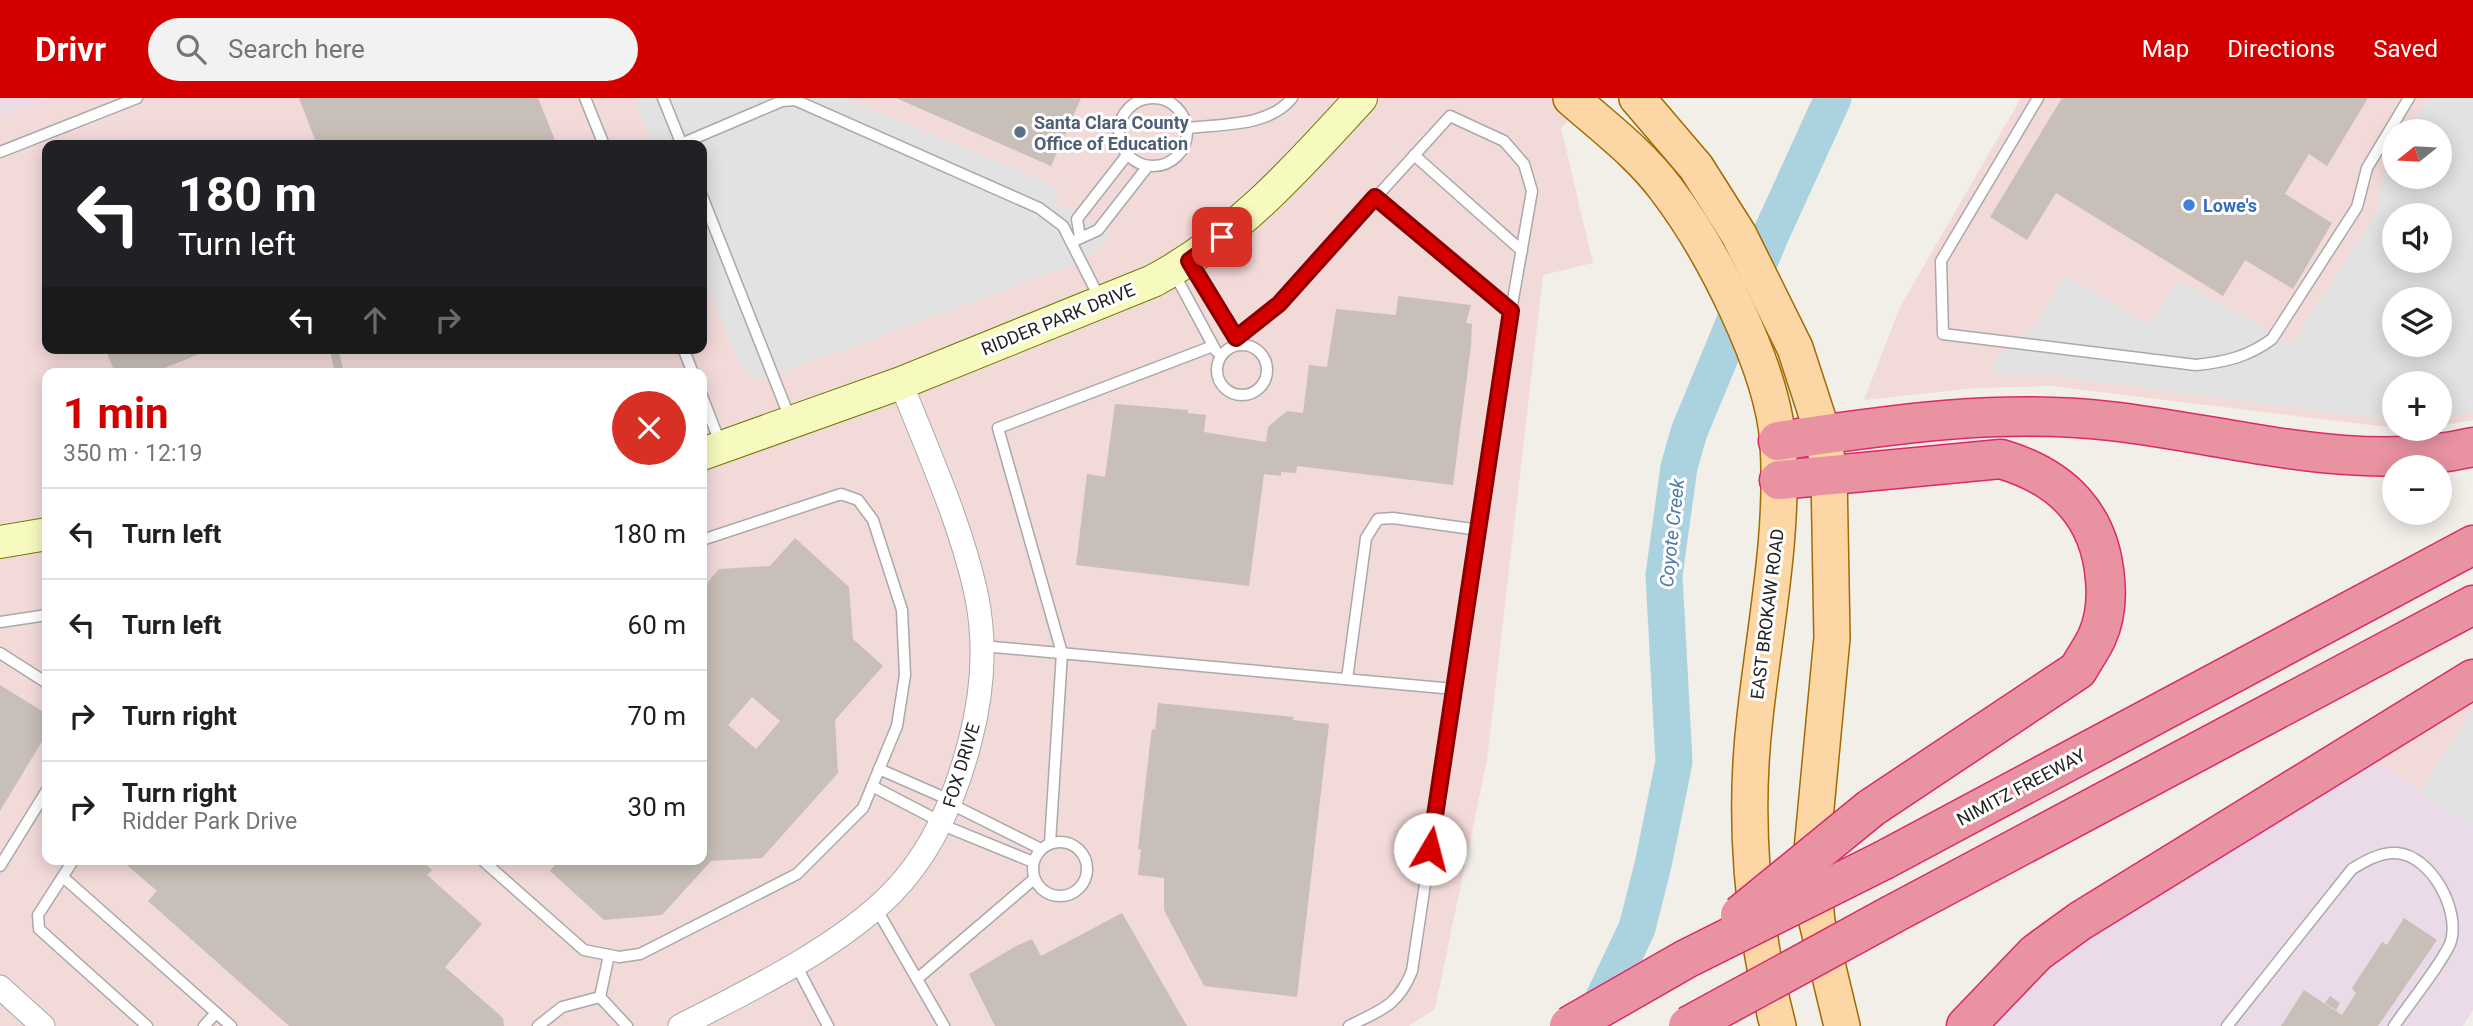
<!DOCTYPE html>
<meta charset="utf-8">
<style>
:root{--surface:#fff;--page:#f2f2f2;--text:#202124;--muted:#757577;--line:#e0e0e0;--accent:#d40000}
body{margin:0;font-family:Roboto,sans-serif;background:var(--page);color:var(--text);height:100vh;display:flex;flex-direction:column;font-size:26px;white-space:nowrap}
*{box-sizing:border-box;margin:0}
p{font-size:23px;color:var(--muted)}
.icon{flex:none;width:38px;height:38px;fill:none;stroke:currentColor;stroke-width:2;stroke-linecap:round;stroke-linejoin:round}
.map{position:relative;flex:1;overflow:hidden}
.side{position:absolute;left:42px;top:270px;width:665px;height:497px;display:flex;flex-direction:column;background:var(--surface);border-radius:14px;box-shadow:0 4px 18px #0003}
.side>*{flex:none}
.hud{position:absolute;left:42px;top:42px;width:665px;height:214px;border-radius:14px;box-shadow:0 4px 18px #0003;background:#202124;color:#fff;overflow:hidden}
.needle{width:46px;rotate:252deg}
.tools{position:absolute;left:2382px;top:21px;display:grid;gap:14px}
.tools a{display:grid;place-items:center;width:70px;height:70px;border-radius:50%;background:var(--surface);box-shadow:0 4px 18px #0003;font-size:35px}
.pin{position:absolute;display:grid;place-items:center;width:60px;height:60px;color:#fff;margin:-30px;border-radius:14px;box-shadow:0 4px 10px #0006}
.me{position:absolute;width:77px;margin:-38px;rotate:8deg;stroke-linejoin:round;filter:drop-shadow(0 0 5px #0008)}
.turn{display:flex;align-items:center;gap:24px;height:147px;padding:0 21px;font-size:32px}
.turn .icon{width:91px;height:91px;stroke-width:2.5}
.turn b{display:block;font-size:49px;line-height:60px}
.lanes{display:flex;align-items:center;height:66px;padding:0 21px;background:#0003;justify-content:center;gap:35px;direction:ltr}
.lanes .off{opacity:.35}
.round{display:grid;place-items:center;flex:none;width:74px;height:74px;border-radius:37px;background:var(--page)}
.summary{display:flex;align-items:center;justify-content:space-between;height:119px;padding:0 21px}
h1{font-size:42px;font-weight:700;line-height:52px;color:var(--accent)}
ul{padding:0;list-style:none}
li{display:flex;align-items:center;gap:21px;height:91px;padding:0 21px;border-top:2px solid var(--line)}
li div{flex:1}
li b{display:block;font-size:26px}
li em{font-style:normal}
header{display:flex;align-items:center;gap:42px;box-sizing:border-box;height:98px;padding:0 35px;background:var(--accent);color:#fff}
header strong{font-size:33px}
nav{display:flex;gap:38px;margin-inline-start:auto;font-size:24px}
.search{width:490px;height:63px;background:var(--page);display:flex;align-items:center;gap:18px;box-sizing:border-box;padding:0 24px;border-radius:38px;color:var(--muted);font-size:26px}
.map>svg:first-child{display:block}
.commercial{fill:#f2dad9;fill-rule:evenodd}
.industrial{fill:#ebdbe8}
.parking{fill:#e2e2e2;fill-rule:evenodd}
.lines{fill:none;stroke-linecap:round;stroke-linejoin:round}
.river{stroke:#aad3df;stroke-width:37}
.building{fill:#c7bfb8;fill-rule:evenodd}
.lane-casing{stroke:#a9a9a9;stroke-width:13}
.street-casing{stroke:#a9a9a9;stroke-width:25}
.secondary-casing{stroke:#707d05;stroke-width:34}
.primary-casing{stroke:#a06b00;stroke-width:38}
.highway-casing{stroke:#dc2a67;stroke-width:41}
.lane{stroke:#fff;stroke-width:10}
.street{stroke:#fff;stroke-width:23}
.secondary{stroke:#f7fabf;stroke-width:32}
.primary{stroke:#fcd6a4;stroke-width:35}
.highway{stroke:#e892a2;stroke-width:38}
.highway-bridge-casing{stroke:#dc2a67;stroke-width:41;stroke-linecap:butt}
.highway-bridge{stroke:#e892a2;stroke-width:38}
.route-casing{stroke:#8a0000;stroke-width:18}
.route{stroke:#d40000;stroke-width:12}
.service-dot{fill:#5c6f8a;stroke:#fff;stroke-width:2.5}
.shop-dot{fill:#3f7fe0;stroke:#fff;stroke-width:2.5}
.labels{text-anchor:middle;dominant-baseline:central;stroke-width:6;stroke-linejoin:round;paint-order:stroke}
.service-label{font-size:18px;font-weight:bold;fill:#4e5e75;stroke:#fff;text-anchor:start}
.shop-label{font-size:18px;font-weight:bold;fill:#366cbe;stroke:#fff;text-anchor:start}
.street-label{font-size:18px;fill:#222;stroke:#fff}
.water-label{font-size:19px;font-style:italic;fill:#4a7aab;stroke:#fff}
</style>
<header>
<strong>Drivr</strong>
<div class="search"><svg class="icon" aria-label="search" viewBox="0 0 24 24"><circle cx="10" cy="10" r="6"/><path d="M15 15l6 6"/></svg>Search here</div>
<nav><a>Map</a><a>Directions</a><a>Saved</a></nav>
</header>
<div class="map">
<svg width="2473" height="928" viewBox="0 0 2473 928">
<rect width="100%" height="100%" fill="#f2efe9"/>
<g class="commercial">
<path d="M46,0H1588L1561,30L1593,165L1543,177L1487,662L1435,911L1409,928H0V18ZM47,47H702V250H47ZM47,275H702V761H47Z"/>
<path d="M2021,0H2473V322L2440,328V285H2394V330L2052,288L1976,290L1864,302L1900,209ZM2394,33H2440V79H2394ZM2394,117H2440V163H2394ZM2394,201H2440V247H2394Z"/>
<path d="M2473,603V729L2374,662Z"/>
</g>
<g class="industrial">
<path d="M0,0H46L0,18Z"/>
<path d="M2374,662L2473,729V912L2463,928H1986L2034,878L2095,829Z"/>
</g>
<g class="parking">
<path d="M634,0H846L1060,90L1053,104L1112,134L1098,152L1083,163L765,281H756L742,271L702,174V47H653Z"/>
<path d="M2429,0H2473V314L2440,321V285H2394V323L2038,276L1993,277L1994,261L2031,232L2066,177L2148,226L2180,182L2292,246L2376,116L2385,69L2394,55V79H2440V33H2408ZM2394,117H2440V163H2394ZM2394,201H2440V247H2394Z"/>
<path d="M2473,612V731L2420,694Z"/>
</g>
<g class="lines">
<path class="river" d="M1592,925L1637,830L1653,767L1674,664L1664,477L1679,369L1689,334L1771,136L1833,0"/>
</g>
<g class="building">
<path d="M299,0H538L557,47H317Z"/>
<path d="M896,0H1081L1051,68Z"/>
<path d="M2062,0H2368L2327,68L2309,56L2285,96L2332,125L2293,191L2245,162L2223,198L2056,95L2027,142L1990,119Z"/>
<path d="M1398,198L1471,207L1466,225L1472,226L1471,247L1453,387L1297,368L1296,375L1281,374V378L1264,376L1249,488L1076,467L1087,376L1105,379L1115,306L1188,312V315L1206,317L1204,334L1266,344L1268,329L1287,313L1303,315L1309,267L1327,269L1336,211L1396,217Z"/>
<path d="M105,250H214L162,271L163,275H115Z"/>
<path d="M329,250H338L344,275H335Z"/>
<path d="M795,440L849,489L853,541L883,568L835,622L838,675L762,760L711,763L662,817L604,822L550,773L560,761H702V491L719,471L770,468ZM752,599L780,623L756,651L728,627Z"/>
<path d="M0,587L47,616V635L0,713Z"/>
<path d="M1158,605L1294,619L1293,622L1329,626L1297,899L1204,888L1164,812V780L1138,777L1141,752L1138,751L1150,646L1152,631L1155,632Z"/>
<path d="M134,761H420L432,772L427,777L482,826L445,869L503,920L504,928H289L148,803L157,793L128,768Z"/>
<path d="M1122,815L1187,928H995L969,876L1016,848L1032,841L1041,858Z"/>
<path d="M2404,820L2437,842L2378,928H2281L2304,892L2342,917L2356,895L2352,890L2382,844L2387,847Z"/>
<path d="M2330,898L2340,905L2336,912L2325,905Z"/>
</g>
<g class="lines">
<defs>
<g id="lane">
<circle cx="1153" cy="34" r="34"/>
<path d="M585,0L604,47"/>
<path d="M663,0L682,47"/>
<path d="M2038,0L1941,163L1943,236L2196,267C2225,264 2248,259 2272,241L2357,109L2367,70L2409,0"/>
<path d="M1187,30C1221,26 1269,29 1292,0"/>
<path d="M681,46L782,3L795,2L1039,110L1063,128L1100,201"/>
<path d="M0,54L137,0"/>
<path d="M1414,57L1522,153"/>
<path d="M702,98L791,323"/>
<path d="M1375,99L1511,213"/>
<path d="M1080,139L1077,121L1127,57"/>
<path d="M1072,144L1098,132L1148,68"/>
<path d="M1191,165L1238,244"/>
<path d="M1174,175L1216,253"/>
<path d="M1236,240L1279,206L1450,18L1504,43L1524,66L1532,93L1511,213L1412,873C1398,908 1381,912 1349,928"/>
<circle cx="1242" cy="272" r="25"/>
<path d="M683,250L693,275"/>
<path d="M702,298L721,347"/>
<path d="M0,524L47,517"/>
<path d="M983,548L1454,591"/>
<path d="M0,555L47,585"/>
<path d="M1347,581L1366,440L1378,421L1393,420L1479,432"/>
<path d="M879,671L952,703"/>
<path d="M872,688L941,724"/>
<path d="M951,706L1041,751"/>
<path d="M940,726L1033,764"/>
<circle cx="1060" cy="771" r="27"/>
<path d="M1050,745L1062,555L998,330L1213,248"/>
<path d="M74,761L38,817L39,831L147,928"/>
<path d="M481,761L584,852L619,859L640,856L797,776L863,710L897,628L905,577L902,512L873,422L858,402L841,396L702,442"/>
<path d="M0,768L47,692"/>
<path d="M63,779L231,928"/>
<path d="M876,810L944,928"/>
<path d="M795,865L828,928"/>
<path d="M917,881L1034,781"/>
<path d="M600,899L609,857"/>
<path d="M600,899L627,928"/>
<path d="M204,928L216,915"/>
<path d="M538,928L562,909L600,899"/>
<path d="M2227,928L2352,771C2365,763 2380,754 2397,755C2431,758 2460,811 2451,843C2446,860 2406,910 2394,928"/>
</g>
<g id="street">
<path d="M0,889L43,928"/>
<path d="M680,928C747,894 839,849 891,796C931,756 955,700 969,647C983,596 987,547 976,495C960,423 928,354 901,285"/>
</g>
<g id="secondary">
<path d="M702,356L901,285L1153,183C1236,139 1298,69 1361,0"/>
<path d="M0,444L47,436"/>
</g>
<g id="primary">
<path d="M1571,0C1604,29 1640,56 1666,91C1712,151 1773,270 1778,345C1784,438 1765,527 1755,619C1743,721 1752,828 1778,928"/>
<path d="M1637,0L1696,69L1739,137L1795,250L1823,336L1829,375L1832,540L1811,763L1817,824L1842,928"/>
</g>
<g id="highway">
<path d="M1778,343C1888,327 1998,310 2110,323C2227,336 2357,377 2473,349"/>
<path d="M1779,382L2001,361C2062,379 2100,417 2105,481C2107,501 2105,521 2097,539C2092,550 2084,561 2078,572L1871,710"/>
<path d="M1884,762L2473,447"/>
<path d="M1893,816L2473,507"/>
<path d="M1966,928L2036,855L2080,823L2473,581"/>
</g>
</defs>
<use href="#lane" class="lane-casing"/>
<use href="#street" class="street-casing"/>
<use href="#secondary" class="secondary-casing"/>
<use href="#primary" class="primary-casing"/>
<use href="#highway" class="highway-casing"/>
<use href="#lane" class="lane"/>
<use href="#street" class="street"/>
<use href="#secondary" class="secondary"/>
<use href="#primary" class="primary"/>
<use href="#highway" class="highway"/>
<defs>
<g id="highway-bridge">
<path d="M1740,817L1871,710"/>
<path d="M1569,928L1686,861L1884,762"/>
<path d="M1688,928L1893,816"/>
</g>
</defs>
<use href="#highway-bridge" class="highway-bridge-casing"/>
<use href="#highway-bridge" class="highway-bridge"/>
</g>
<g class="lines">
<defs>
<path id="route" d="M1222,139L1189,163L1236,240L1279,206L1375,99L1511,213L1430,751"/>
</defs>
<use href="#route" class="route-casing"/>
<use href="#route" class="route"/>
</g>
<circle class="service-dot" cx="1020" cy="34" r="7"/>
<circle class="shop-dot" cx="2189" cy="107" r="7"/>
<g class="labels">
<g class="service-label">
<text x="1034" y="24">Santa Clara County<tspan x="1034" dy="21">Office of Education</tspan></text>
</g>
<g class="shop-label">
<text x="2203" y="107">Lowe's</text>
</g>
<g class="street-label">
<text transform="translate(1058 221) rotate(-22)">RIDDER PARK DRIVE</text>
<text transform="translate(1767 516) rotate(-83)">EAST BROKAW ROAD</text>
<text transform="translate(961 667) rotate(-73)">FOX DRIVE</text>
<text transform="translate(2021 689) rotate(-28)">NIMITZ FREEWAY</text>
</g>
<g class="water-label">
<text transform="translate(1672 435) rotate(-84)">Coyote Creek</text>
</g>
</g>
</svg>
<div class="tools">
<a><svg class="needle" viewBox="-14 -14 28 28"><path d="M0-13l5 13h-10z" fill="#e53935"/><path d="M0 13l5-13h-10z" fill="#757577"/></svg></a>
<a><svg class="icon" aria-label="sound" viewBox="0 0 24 24"><path d="M4 9h4l5-4v14l-5-4H4zM17 9q2 3 0 6"/></svg></a>
<a><svg class="icon" aria-label="layers" viewBox="0 0 24 24"><path d="M12 4l9 5-9 5-9-5zM3 14l9 5 9-5"/></svg></a>
<a>+</a>
<a>−</a>
</div>
<div class="pin" style="left:1222px;top:139px;background:#d93025"><svg class="icon" aria-label="arrive" viewBox="0 0 24 24"><path d="M6 21V4h12l-3 4 3 4H6"/></svg></div>
<svg class="me" style="left:1430px;top:751px" viewBox="-20 -20 40 40"><circle r="19" fill="#fff"/><path d="M0-13L10 11 0 6-10 11z" fill="#d40000"/></svg>
<div class="hud">
<div class="turn"><svg class="icon" aria-label="left" viewBox="0 0 24 24"><path d="M17 20v-9H6M10 6l-5 5 5 5"/></svg><div><b>180 m</b>Turn left</div></div>
<div class="lanes"><svg class="icon" aria-label="left" viewBox="0 0 24 24"><path d="M17 20v-9H6M10 6l-5 5 5 5"/></svg><svg class="icon off" aria-label="ahead" viewBox="0 0 24 24"><path d="M12 20V5M6 11l6-6 6 6"/></svg><svg class="icon off" aria-label="right" viewBox="0 0 24 24"><path d="M7 20v-9h11M14 6l5 5-5 5"/></svg></div>
</div>
<section class="side">
<div class="summary"><div><h1>1 min</h1><p>350 m · 12:19</p></div><a class="round" style="background:#d93025;color:#fff"><svg class="icon" aria-label="close" viewBox="0 0 24 24"><path d="M6 6l12 12M18 6L6 18"/></svg></a></div>
<ul>
<li><svg class="icon" aria-label="left" viewBox="0 0 24 24"><path d="M17 20v-9H6M10 6l-5 5 5 5"/></svg><div><b>Turn left</b></div><em>180 m</em></li>
<li><svg class="icon" aria-label="left" viewBox="0 0 24 24"><path d="M17 20v-9H6M10 6l-5 5 5 5"/></svg><div><b>Turn left</b></div><em>60 m</em></li>
<li><svg class="icon" aria-label="right" viewBox="0 0 24 24"><path d="M7 20v-9h11M14 6l5 5-5 5"/></svg><div><b>Turn right</b></div><em>70 m</em></li>
<li><svg class="icon" aria-label="right" viewBox="0 0 24 24"><path d="M7 20v-9h11M14 6l5 5-5 5"/></svg><div><b>Turn right</b><p>Ridder Park Drive</p></div><em>30 m</em></li>
</ul>
</section>
</div>
